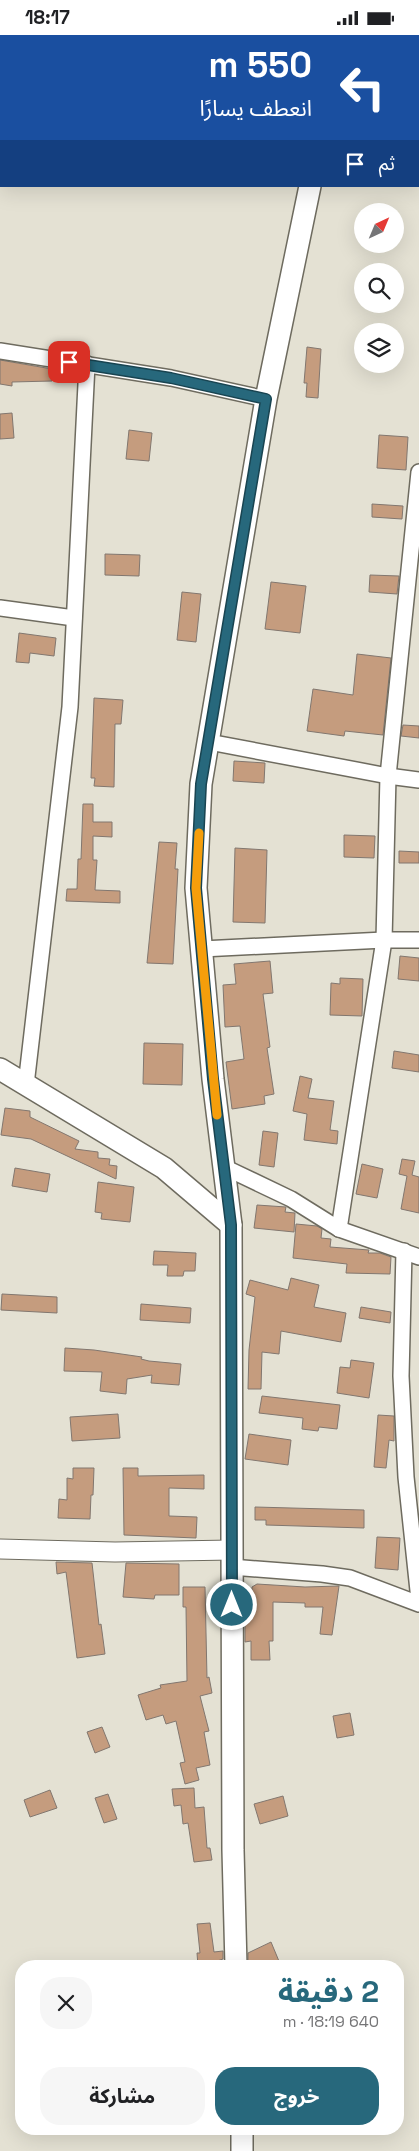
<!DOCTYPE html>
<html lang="ar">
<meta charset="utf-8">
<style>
:root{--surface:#fff;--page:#f6f6f6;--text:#202124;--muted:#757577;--accent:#27687c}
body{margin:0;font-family:"Space Grotesk","Noto Sans Arabic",sans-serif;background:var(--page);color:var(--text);direction:rtl;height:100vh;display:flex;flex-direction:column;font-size:19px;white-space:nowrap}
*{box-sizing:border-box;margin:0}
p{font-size:16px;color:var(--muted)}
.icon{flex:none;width:28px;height:28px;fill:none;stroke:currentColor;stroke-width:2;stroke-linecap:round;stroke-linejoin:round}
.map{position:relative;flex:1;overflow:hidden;direction:ltr}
.sheet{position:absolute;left:15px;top:1925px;width:389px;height:175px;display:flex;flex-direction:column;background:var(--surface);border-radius:20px;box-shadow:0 5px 20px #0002;direction:rtl}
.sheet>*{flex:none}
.hud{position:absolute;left:0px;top:0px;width:420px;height:152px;box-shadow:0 5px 20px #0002;direction:rtl;background:#1a4fa0;color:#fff;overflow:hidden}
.needle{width:32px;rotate:44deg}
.fabs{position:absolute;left:354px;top:168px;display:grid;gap:10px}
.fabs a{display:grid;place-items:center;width:50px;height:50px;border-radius:50%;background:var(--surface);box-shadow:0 5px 20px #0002;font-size:25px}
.pin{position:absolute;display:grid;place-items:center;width:42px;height:42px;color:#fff;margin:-21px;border-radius:10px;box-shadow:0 2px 8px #0006}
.me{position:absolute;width:55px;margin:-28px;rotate:0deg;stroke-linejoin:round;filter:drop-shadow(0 0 4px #0008)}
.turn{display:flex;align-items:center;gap:18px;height:105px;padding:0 25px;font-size:22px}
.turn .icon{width:65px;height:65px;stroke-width:2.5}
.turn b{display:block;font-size:35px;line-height:42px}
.then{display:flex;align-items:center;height:48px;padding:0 25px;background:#0003;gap:10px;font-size:19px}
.round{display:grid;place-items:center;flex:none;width:52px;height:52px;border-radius:20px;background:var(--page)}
.overview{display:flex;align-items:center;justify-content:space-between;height:85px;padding:0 25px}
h1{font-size:30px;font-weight:700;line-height:38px;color:var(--accent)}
.primary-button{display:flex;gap:10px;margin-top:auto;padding:10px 25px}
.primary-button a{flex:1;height:58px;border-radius:20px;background:var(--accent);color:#fff;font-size:20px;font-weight:700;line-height:58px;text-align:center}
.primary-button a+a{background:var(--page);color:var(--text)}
.status{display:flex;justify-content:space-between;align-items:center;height:35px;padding:0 25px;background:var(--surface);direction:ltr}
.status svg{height:14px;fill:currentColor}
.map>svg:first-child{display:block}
.building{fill:#c59c7e;stroke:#82776f}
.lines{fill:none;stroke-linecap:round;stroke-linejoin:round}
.minor-casing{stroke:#6e6b5f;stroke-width:18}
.tertiary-casing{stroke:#6e6b5f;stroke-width:21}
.secondary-casing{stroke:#6e6b5f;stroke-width:24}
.minor{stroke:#fff;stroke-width:15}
.tertiary{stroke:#fff;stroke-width:19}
.secondary{stroke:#fff;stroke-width:21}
.route-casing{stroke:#194451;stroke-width:12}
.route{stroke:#27687c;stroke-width:9}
.slow{stroke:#f59e0b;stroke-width:9}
</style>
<div class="status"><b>18:17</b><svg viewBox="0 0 49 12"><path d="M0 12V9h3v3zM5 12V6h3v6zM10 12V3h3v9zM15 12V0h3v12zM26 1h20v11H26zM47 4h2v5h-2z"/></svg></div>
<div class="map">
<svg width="419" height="2116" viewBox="0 0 419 2116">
<rect width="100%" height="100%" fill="#e4e1d3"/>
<g class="building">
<path d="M307,312L321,314L318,363L306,362L307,348H304Z"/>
<path d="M0,325L52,334V346L12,347V351L0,349Z"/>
<path d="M12,378L14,403L0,404V379Z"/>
<path d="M129,395L152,398L149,426L126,424Z"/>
<path d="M379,400L408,402L406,435L377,433Z"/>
<path d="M372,469L403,471L402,484L372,482Z"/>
<path d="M105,519L140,520L139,541L105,540Z"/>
<path d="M370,540L399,541L397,559L369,557Z"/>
<path d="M271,547L306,551L300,598L265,594Z"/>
<path d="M182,557L201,559L196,607L177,605Z"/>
<path d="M19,598L56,603L54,621L30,618L29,628L16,627Z"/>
<path d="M357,619L391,623L383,700L345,696L344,701L307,696L313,654L353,660Z"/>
<path d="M94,663L123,665L121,689H115L114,752L94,751L95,743H91Z"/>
<path d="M403,690L419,691V703L401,701Z"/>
<path d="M234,726L265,728L264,748L233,746Z"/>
<path d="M83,769H93V787H112V802L93,801V825H97L95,855L120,856V868L66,866L67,854H77L78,824H81Z"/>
<path d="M344,800L375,801L374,823L344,822Z"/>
<path d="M159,807L177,808L175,834H178L173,929L147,928Z"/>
<path d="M235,813L267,815L265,888L233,887Z"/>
<path d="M399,816L419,817V828H399Z"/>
<path d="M400,921L419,923V946L398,944Z"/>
<path d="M270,926L273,958L263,959L270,1012L267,1013L274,1059L264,1061L265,1069L232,1074L226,1027L244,1024L240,991L225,992L223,950L236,949L234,929Z"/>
<path d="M340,943L363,944L362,981L330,980L331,948L340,949Z"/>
<path d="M144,1008L183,1009L182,1050L143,1049Z"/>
<path d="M394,1016L419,1020V1037L392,1033Z"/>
<path d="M300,1041L312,1044L308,1063L334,1066L330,1095L338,1096L337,1109L304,1105L307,1079L293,1076Z"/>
<path d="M5,1073L30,1076V1082L79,1106L75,1114L98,1117V1123L110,1124L109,1130L117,1131L116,1144L31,1104L1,1100Z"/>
<path d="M263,1096L278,1098L274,1132L259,1130Z"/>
<path d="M402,1124L415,1126L412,1140L419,1142V1178L401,1174L407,1141L399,1139Z"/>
<path d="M362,1129L383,1134L377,1163L356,1159Z"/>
<path d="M15,1133L50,1139L47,1157L12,1151Z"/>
<path d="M98,1147L134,1152L130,1187L101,1184L102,1178L95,1177Z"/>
<path d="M257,1170L286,1172L285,1177L295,1178L294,1197L254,1193Z"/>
<path d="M296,1189L317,1191L322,1194L321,1203L331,1204L330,1212L369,1215L368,1218H380L391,1222L390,1239L346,1238L347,1229L293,1223Z"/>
<path d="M154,1216L196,1218L195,1236H184L183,1241H167L168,1230H153Z"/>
<path d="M291,1243L319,1250L314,1272L346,1278L341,1307L281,1296L279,1319L262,1317L261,1354H248L249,1315L255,1262L246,1259L250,1245L288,1255Z"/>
<path d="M2,1259L57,1262V1278L1,1275Z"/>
<path d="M141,1269L191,1273L190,1288L140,1285Z"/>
<path d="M361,1272L391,1277L390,1288L359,1283Z"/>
<path d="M65,1313L94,1315L142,1322L141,1324L149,1326L181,1329L179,1350L151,1348L152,1340L127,1344L126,1359L100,1356L102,1337L64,1336Z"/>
<path d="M351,1325L374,1328L369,1363L337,1358L340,1332L350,1333Z"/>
<path d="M262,1361L340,1370L337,1394L319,1392L318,1396L302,1394L303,1383L259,1378Z"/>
<path d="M118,1379L120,1403L72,1406L70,1382Z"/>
<path d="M378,1380L394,1381V1406L389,1405L386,1433L374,1432Z"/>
<path d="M249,1399L291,1405L288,1430L245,1424Z"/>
<path d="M73,1433H94L93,1460H91L90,1484L58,1483L59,1464L67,1465V1443L73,1444Z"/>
<path d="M123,1433H138V1441L204,1440V1454L169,1453V1481L197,1482L196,1503L124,1500Z"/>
<path d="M255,1472L364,1475V1493L266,1490V1485H255Z"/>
<path d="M377,1502L400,1503L398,1535L375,1533Z"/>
<path d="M56,1527L92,1528L99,1590L101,1589L105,1619L77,1623L66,1537L57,1539Z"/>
<path d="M126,1528L179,1529V1560H155L154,1564L123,1562Z"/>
<path d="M257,1549L305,1552L339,1551L332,1600L320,1599L323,1572H305V1568L273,1567V1606H269L270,1625H251V1606L245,1607V1565H252V1552Z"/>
<path d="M183,1552H205L207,1643L209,1642L212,1658L200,1661L209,1696L204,1697L210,1730L196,1733L199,1745L185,1749L180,1728L185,1727L176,1686L166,1689L163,1680L146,1685L138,1660L161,1653L160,1650L187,1646L186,1572H183Z"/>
<path d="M350,1678L354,1700L337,1703L333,1681Z"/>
<path d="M102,1692L110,1712L95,1718L87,1697Z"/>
<path d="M194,1753L195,1773L204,1772L207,1813H210L212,1825L194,1827L188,1788L183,1789L181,1770L174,1771L172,1754Z"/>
<path d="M50,1755L57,1773L30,1782L24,1765Z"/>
<path d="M108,1759L117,1784L104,1788L95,1763Z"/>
<path d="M283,1761L288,1781L260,1789L254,1769Z"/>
<path d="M210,1888L214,1917L223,1916V1924L212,1928V1931H198L197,1918H200L197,1889Z"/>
<path d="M271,1907L281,1931H248V1918Z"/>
</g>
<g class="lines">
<defs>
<g id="minor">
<path d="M0,316L171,343L266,364"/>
<path d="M0,573L74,583"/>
<path d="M209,707L388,741L419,745"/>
<path d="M202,914L384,905H419"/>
<path d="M26,1050L70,672L87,329"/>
<path d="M224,1132L291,1164L339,1194L419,1222"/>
<path d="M339,1194L384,905L388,741L419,437"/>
<path d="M404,1216L401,1341L406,1442L419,1565"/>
<path d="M231,1532L322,1539L350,1543L419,1569"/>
</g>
<path id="tertiary" d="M0,1514L115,1517L232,1515"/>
<g id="secondary">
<path d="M341,1L342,0"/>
<path d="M0,1034L164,1133L231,1190"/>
<path d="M236,1931L233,1815L231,1190L213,1044L196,853L201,749L266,364L310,151"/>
<path d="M242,2094V2116"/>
</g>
</defs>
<use href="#minor" class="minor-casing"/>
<use href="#tertiary" class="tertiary-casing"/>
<use href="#secondary" class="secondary-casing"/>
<use href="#minor" class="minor"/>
<use href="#tertiary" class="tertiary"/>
<use href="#secondary" class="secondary"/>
</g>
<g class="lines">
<defs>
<path id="route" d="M69,327L171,343L266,364L201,749L196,853L213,1044L231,1190L232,1570"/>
</defs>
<use href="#route" class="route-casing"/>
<use href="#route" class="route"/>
<path class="slow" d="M199,798L196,853L217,1080"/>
</g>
</svg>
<div class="fabs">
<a><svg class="needle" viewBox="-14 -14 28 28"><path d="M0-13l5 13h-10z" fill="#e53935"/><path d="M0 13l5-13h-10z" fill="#757577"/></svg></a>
<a><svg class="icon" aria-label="search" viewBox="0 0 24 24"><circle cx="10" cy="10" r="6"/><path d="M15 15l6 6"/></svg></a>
<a><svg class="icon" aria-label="layers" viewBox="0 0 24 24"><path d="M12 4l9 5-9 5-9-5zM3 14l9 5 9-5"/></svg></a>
</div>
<div class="pin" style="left:69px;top:327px;background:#d93025"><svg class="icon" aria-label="arrive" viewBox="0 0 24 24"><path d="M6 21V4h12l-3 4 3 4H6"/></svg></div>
<svg class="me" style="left:232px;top:1570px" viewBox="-20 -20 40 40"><circle r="17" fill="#27687c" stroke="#fff" stroke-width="3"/><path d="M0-11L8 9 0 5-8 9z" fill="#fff"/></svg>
<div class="hud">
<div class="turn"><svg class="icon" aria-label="left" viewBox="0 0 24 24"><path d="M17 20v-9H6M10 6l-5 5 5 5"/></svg><div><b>550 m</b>انعطف يسارًا</div></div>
<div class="then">ثم<svg class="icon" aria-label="arrive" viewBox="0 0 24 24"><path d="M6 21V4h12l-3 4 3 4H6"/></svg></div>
</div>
<section class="sheet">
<div class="overview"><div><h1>2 دقيقة</h1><p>640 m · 18:19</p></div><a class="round"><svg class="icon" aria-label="close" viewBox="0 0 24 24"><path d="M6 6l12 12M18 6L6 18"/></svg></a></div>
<div class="primary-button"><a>خروج</a><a>مشاركة</a></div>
</section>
</div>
